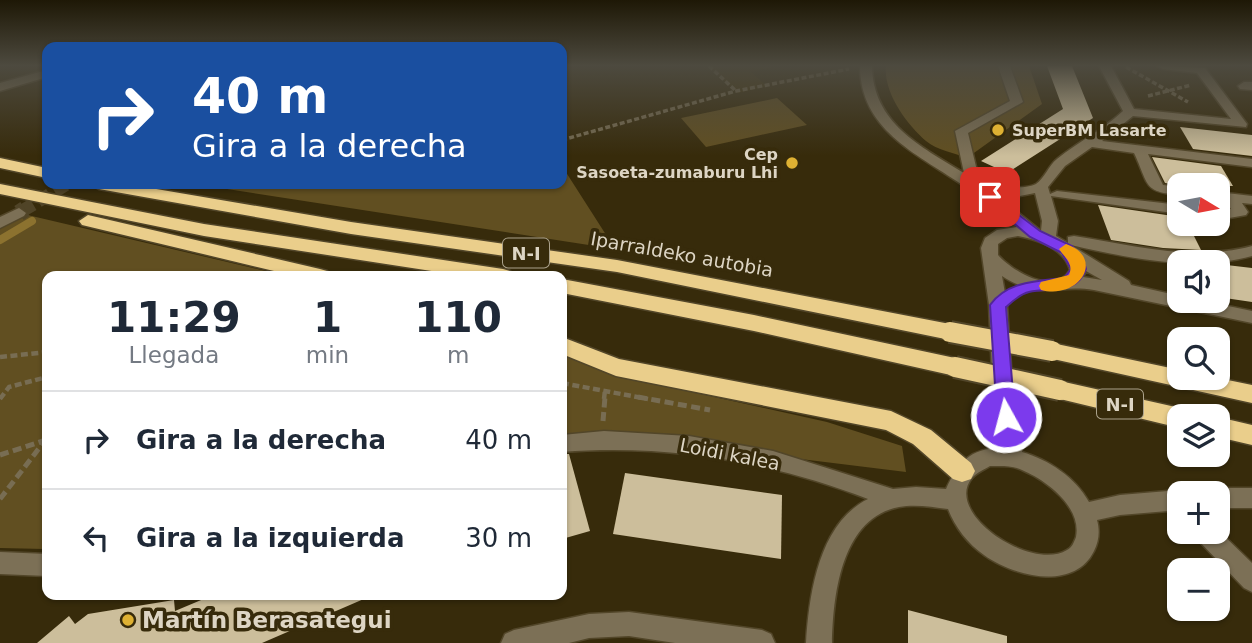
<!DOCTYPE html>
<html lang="es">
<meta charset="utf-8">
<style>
:root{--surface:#fff;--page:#f2f2f3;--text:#1f2937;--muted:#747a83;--line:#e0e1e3}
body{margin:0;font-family:"DejaVu Sans",sans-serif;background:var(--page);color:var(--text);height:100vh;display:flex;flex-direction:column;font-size:26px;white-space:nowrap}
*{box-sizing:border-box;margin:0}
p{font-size:23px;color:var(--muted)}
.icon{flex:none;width:38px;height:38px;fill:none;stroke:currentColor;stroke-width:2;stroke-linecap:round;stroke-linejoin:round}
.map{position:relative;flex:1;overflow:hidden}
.sheet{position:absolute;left:42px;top:271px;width:525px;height:329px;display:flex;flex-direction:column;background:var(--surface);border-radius:14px;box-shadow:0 2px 5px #0004}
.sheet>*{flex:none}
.hud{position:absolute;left:42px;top:42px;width:525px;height:147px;border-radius:14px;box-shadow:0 2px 5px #0004;background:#1a4fa0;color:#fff;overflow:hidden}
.needle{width:46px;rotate:100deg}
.fabs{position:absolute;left:1167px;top:173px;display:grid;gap:14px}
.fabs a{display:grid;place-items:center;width:63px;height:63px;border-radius:14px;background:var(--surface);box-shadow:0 2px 5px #0004;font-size:35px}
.pin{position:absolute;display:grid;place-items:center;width:60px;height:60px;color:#fff;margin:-30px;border-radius:14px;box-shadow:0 4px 10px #0006}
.me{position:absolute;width:77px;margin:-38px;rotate:353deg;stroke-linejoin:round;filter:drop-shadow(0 0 5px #0008)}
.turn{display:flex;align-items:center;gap:24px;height:147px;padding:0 35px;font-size:32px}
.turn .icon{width:91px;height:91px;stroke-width:2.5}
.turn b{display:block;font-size:49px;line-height:60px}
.eta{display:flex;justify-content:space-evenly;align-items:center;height:119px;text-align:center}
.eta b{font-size:42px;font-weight:700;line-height:49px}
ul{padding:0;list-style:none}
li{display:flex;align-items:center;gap:21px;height:98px;padding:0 35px;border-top:2px solid var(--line)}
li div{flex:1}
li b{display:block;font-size:26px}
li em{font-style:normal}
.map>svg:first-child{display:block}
.built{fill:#423309}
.green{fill:#614f21}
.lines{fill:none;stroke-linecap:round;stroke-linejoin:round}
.stream{stroke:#8c722f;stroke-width:8}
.building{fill:#ccbe9b}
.minor-tunnel-far1{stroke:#504427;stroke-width:13;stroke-dasharray:13 6;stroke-linecap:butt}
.minor-tunnel{stroke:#504427;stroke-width:17;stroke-dasharray:17 9;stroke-linecap:butt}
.minor-casing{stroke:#524629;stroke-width:3}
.highway-casing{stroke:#524629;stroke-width:3}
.path-far2{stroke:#786d53;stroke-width:3.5;stroke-dasharray:5 2.5;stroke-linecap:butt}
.path-far1{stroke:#786d53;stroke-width:4.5;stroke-dasharray:7 3.5;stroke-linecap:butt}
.path{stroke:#786d53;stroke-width:5;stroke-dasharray:9 4.5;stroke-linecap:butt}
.minor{fill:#7c7056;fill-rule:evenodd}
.highway{fill:#eace8b;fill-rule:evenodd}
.highway-bridge-casing{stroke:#524629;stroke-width:24;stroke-linecap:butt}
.highway-bridge{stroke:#eace8b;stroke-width:20}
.route{fill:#7c3aed;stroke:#51269a;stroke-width:2}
.slow{fill:#f59e0b}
.poi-dot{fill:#deb133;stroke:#372b0b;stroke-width:2.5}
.labels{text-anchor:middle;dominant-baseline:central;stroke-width:7;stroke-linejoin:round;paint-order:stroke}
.far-poi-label{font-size:16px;font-weight:bold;fill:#ddd5c4;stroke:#372b0b;text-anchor:start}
.shield{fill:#372b0b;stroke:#aba28c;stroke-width:2}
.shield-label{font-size:18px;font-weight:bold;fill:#ddd5c4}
.street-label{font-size:19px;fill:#ddd5c4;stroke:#372b0b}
.near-poi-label{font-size:23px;font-weight:bold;fill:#ddd5c4;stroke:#372b0b;text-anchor:start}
</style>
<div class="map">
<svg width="1252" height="643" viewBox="0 0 1252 643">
<rect width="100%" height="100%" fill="#372b0b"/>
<path class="built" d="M708,66H777L751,72L767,86L738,93Z"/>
<g class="green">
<path d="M886,66H1029L1042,104L967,158C955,153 936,150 926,141C907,125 883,92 886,66Z"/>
<path d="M777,98L807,125L706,147L681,118Z"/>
<path d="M562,166L610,241L608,248L195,184H562Z"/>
<path d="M19,213L287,276H47V546L45,549L0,548V224Z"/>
<path d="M562,354L615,375L827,422L902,446L906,472L670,443L562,446Z"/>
</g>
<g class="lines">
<path class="stream" d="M0,240L32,221"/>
</g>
<g class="building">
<path d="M1047,66H1072L1093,118L1007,173L981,161L1063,109Z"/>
<path d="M1180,127L1252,135V156L1193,149Z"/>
<path d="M1152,157L1221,166L1233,186H1182L1165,183Z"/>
<path d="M1098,205L1180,217V224H1188L1201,250L1163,248L1111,240Z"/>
<path d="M1218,264L1252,268V302L1218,297Z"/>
<path d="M562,454H569L590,531L562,539Z"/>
<path d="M625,473L782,495L781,559L613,534Z"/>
<path d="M213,595H373L262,643H37L69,616L75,624L88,614L174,600L175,611Z"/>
<path d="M908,610L1007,636V643H908Z"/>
</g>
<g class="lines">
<path class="minor-tunnel-far1" d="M22,211L67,184"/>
<path class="minor-tunnel" d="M19,213L25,209"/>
<defs>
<g id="minor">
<path d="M860,66H872C873,123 920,146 964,173L955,131L1010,101L998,66H1010L1023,102L968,133L978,175L973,179C983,186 1023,191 1036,184C1044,179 1049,165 1057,159C1078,142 1103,130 1123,111L1099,66H1111L1134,109L1231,119L1197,73L1163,69L1157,66L1205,68L1247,124L1246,127L1133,116L1102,141L1252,159V167L1148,154L1163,185L1180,187V195C1142,192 1149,184 1134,153L1092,147L1065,166L1048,187L1050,194L1057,191L1180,205V214L1051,196L1058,221L1056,236L1068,243V237L1074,236C1133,245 1193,262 1252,246V256C1195,272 1128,258 1071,245L1129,281L1131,285L1180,296V301H1204L1252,311V323L1094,290C1055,284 1041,301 1002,276L1007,305L1013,397L1022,452C1049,460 1075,477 1089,502L1120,495L1180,490L1188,494H1180V510L1120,515L1097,520C1100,531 1099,541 1094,551C1074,592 1013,576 984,555C968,544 955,527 948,509C932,507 915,504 899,507C841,518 833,596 832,643H806C809,594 819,523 868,499C769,461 668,444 562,452V435L604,431L689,436L773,451L893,489L916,487L946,489C958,463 970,448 1001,448L993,397L989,305L981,248L985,238L997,230L1017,227C999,211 981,197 961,184C915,153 860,129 860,66ZM993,192L1015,197L1035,193L1042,221L1041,231ZM1018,236C1039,240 1064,248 1070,270C1055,297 1012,271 998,255V244L1007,238ZM1086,271L1102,280L1083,277ZM990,466C1001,466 1012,465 1022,470C1046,480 1082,507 1076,537C1074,542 1072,548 1067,550C1031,572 943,513 972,478C976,473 985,469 990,466Z"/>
<path d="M47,70V77L0,91V83Z"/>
<path d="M1244,82H1252V90L1240,89L1238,86Z"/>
<path d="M1218,192L1252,196V204L1242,203L1248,212L1246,215L1218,220V210L1231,209L1225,201L1218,200Z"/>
<path d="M19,208L26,213L24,216L0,228V217Z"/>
<path d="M1218,488H1252V508H1218V494H1209Z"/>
<path d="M1218,530L1252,563V592L1244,588L1197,539L1194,532H1218Z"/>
<path d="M0,552L47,554V576L0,574Z"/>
<path d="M629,612L762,630L771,634L775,643H675L629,636L589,638L569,643H501L505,634L514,630L589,614Z"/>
</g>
<g id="highway">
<path d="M0,158L47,168V178L0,168Z"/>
<path d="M0,184L204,224L503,269L510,271L513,276H464L204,236L0,194Z"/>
<path d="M90,184H127L351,222L617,260L950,324L958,327L961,332L958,337L950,340L617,272L351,234L99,189Z"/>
<path d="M88,215L320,269L327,271L330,276H295L82,225L79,221Z"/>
<path d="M562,279L754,315L955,358L963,361L966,367L963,373L955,376L754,331L562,293Z"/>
<path d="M562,337L619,359L891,411L931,430L971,463L975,471L971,479L962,482L953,479L913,444L886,430L616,376L562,354Z"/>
<path d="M1052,343L1180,370V378H1218L1252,385V403L1044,357L1041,351L1044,345Z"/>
<path d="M1060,381L1180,408L1188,411L1191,416H1180V428L1060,399L1052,396L1049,390L1052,384Z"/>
<path d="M1218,417L1252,425V445L1218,437Z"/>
</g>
</defs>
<use href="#minor" class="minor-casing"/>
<use href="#highway" class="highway-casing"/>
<g class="path-far2">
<path d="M709,66L736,91"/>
<path d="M1126,67L1188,102"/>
<path d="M1148,96L1191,85"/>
<path d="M562,140L736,91L849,69"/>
</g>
<g class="path-far1">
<path d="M0,357L47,352"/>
<path d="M562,383L648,399"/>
<path d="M0,399L9,387L47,377"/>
<path d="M604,399L605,390"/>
</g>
<g class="path">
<path d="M638,397L710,410"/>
<path d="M603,421L605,397"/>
<path d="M0,455L43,441"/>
<path d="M0,499L47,438"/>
</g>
<use href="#minor" class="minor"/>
<use href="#highway" class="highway"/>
<defs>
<g id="highway-bridge">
<path d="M950,332L1052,351"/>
<path d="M955,367L1060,390"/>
</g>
</defs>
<use href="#highway-bridge" class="highway-bridge-casing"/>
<use href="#highway-bridge" class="highway-bridge"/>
</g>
<linearGradient id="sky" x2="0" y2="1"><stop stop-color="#1e1806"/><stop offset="0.42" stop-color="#4d4a3f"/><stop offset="1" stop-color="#4d4a3f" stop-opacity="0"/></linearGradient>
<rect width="1252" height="156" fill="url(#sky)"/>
<path class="route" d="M990,193L1040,231L1072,246L1083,259L1086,269C1077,295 1052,287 1029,292C1020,294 1013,301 1006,307L1015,417L1013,422L1006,424L1000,422L997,417L990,305C1007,281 1038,281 1064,278L1071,269L1062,253L1030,237L985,199V194Z"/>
<path class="slow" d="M1066,244C1105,257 1081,300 1041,290L1039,286L1041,282L1069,275C1074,263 1065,258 1059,249Z"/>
<g class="poi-dot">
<circle cx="998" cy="130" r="7"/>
<circle cx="792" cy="163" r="7"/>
<circle cx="128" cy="620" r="7"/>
</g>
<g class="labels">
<g class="far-poi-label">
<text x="1012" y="130">SuperBM Lasarte</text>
<text x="778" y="154" text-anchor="end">Cep<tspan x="778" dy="18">Sasoeta-zumaburu Lhi</tspan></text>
</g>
<g class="shield">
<rect x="503" y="238.5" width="46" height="29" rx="5"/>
<rect x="1097" y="389.5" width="46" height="29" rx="5"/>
</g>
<g class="shield-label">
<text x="526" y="253">N-I</text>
<text x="1120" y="404">N-I</text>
</g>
<g class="street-label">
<text transform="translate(682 254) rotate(10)">Iparraldeko autobia</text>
<text transform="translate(730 454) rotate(11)">Loidi kalea</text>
</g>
<g class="near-poi-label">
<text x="142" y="620">Martín Berasategui</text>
</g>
</g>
</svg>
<div class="fabs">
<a><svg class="needle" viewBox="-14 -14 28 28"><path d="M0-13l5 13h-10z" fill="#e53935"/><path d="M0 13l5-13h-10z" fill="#747a83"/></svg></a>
<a><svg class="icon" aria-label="sound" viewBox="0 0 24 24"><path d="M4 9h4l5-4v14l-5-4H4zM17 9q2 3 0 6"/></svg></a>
<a><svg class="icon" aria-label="search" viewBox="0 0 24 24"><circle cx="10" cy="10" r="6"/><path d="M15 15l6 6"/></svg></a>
<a><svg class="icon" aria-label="layers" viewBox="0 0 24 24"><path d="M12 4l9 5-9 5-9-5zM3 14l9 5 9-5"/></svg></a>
<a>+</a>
<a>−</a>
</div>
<div class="pin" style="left:990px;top:197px;background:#d93025"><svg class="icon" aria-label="arrive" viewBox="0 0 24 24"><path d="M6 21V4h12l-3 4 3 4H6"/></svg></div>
<svg class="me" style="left:1006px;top:417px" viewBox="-20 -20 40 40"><circle r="17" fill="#7c3aed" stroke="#fff" stroke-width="3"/><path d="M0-11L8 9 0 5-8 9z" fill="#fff"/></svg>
<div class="hud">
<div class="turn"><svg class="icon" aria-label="right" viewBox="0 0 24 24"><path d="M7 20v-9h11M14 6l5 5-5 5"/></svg><div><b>40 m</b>Gira a la derecha</div></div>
</div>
<section class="sheet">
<div class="eta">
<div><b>11:29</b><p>Llegada</p></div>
<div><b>1</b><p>min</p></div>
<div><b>110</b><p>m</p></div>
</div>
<ul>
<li><svg class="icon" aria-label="right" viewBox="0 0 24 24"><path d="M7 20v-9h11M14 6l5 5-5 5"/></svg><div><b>Gira a la derecha</b></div><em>40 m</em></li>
<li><svg class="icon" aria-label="left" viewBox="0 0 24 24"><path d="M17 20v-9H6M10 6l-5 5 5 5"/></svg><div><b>Gira a la izquierda</b></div><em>30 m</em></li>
</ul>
</section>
</div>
